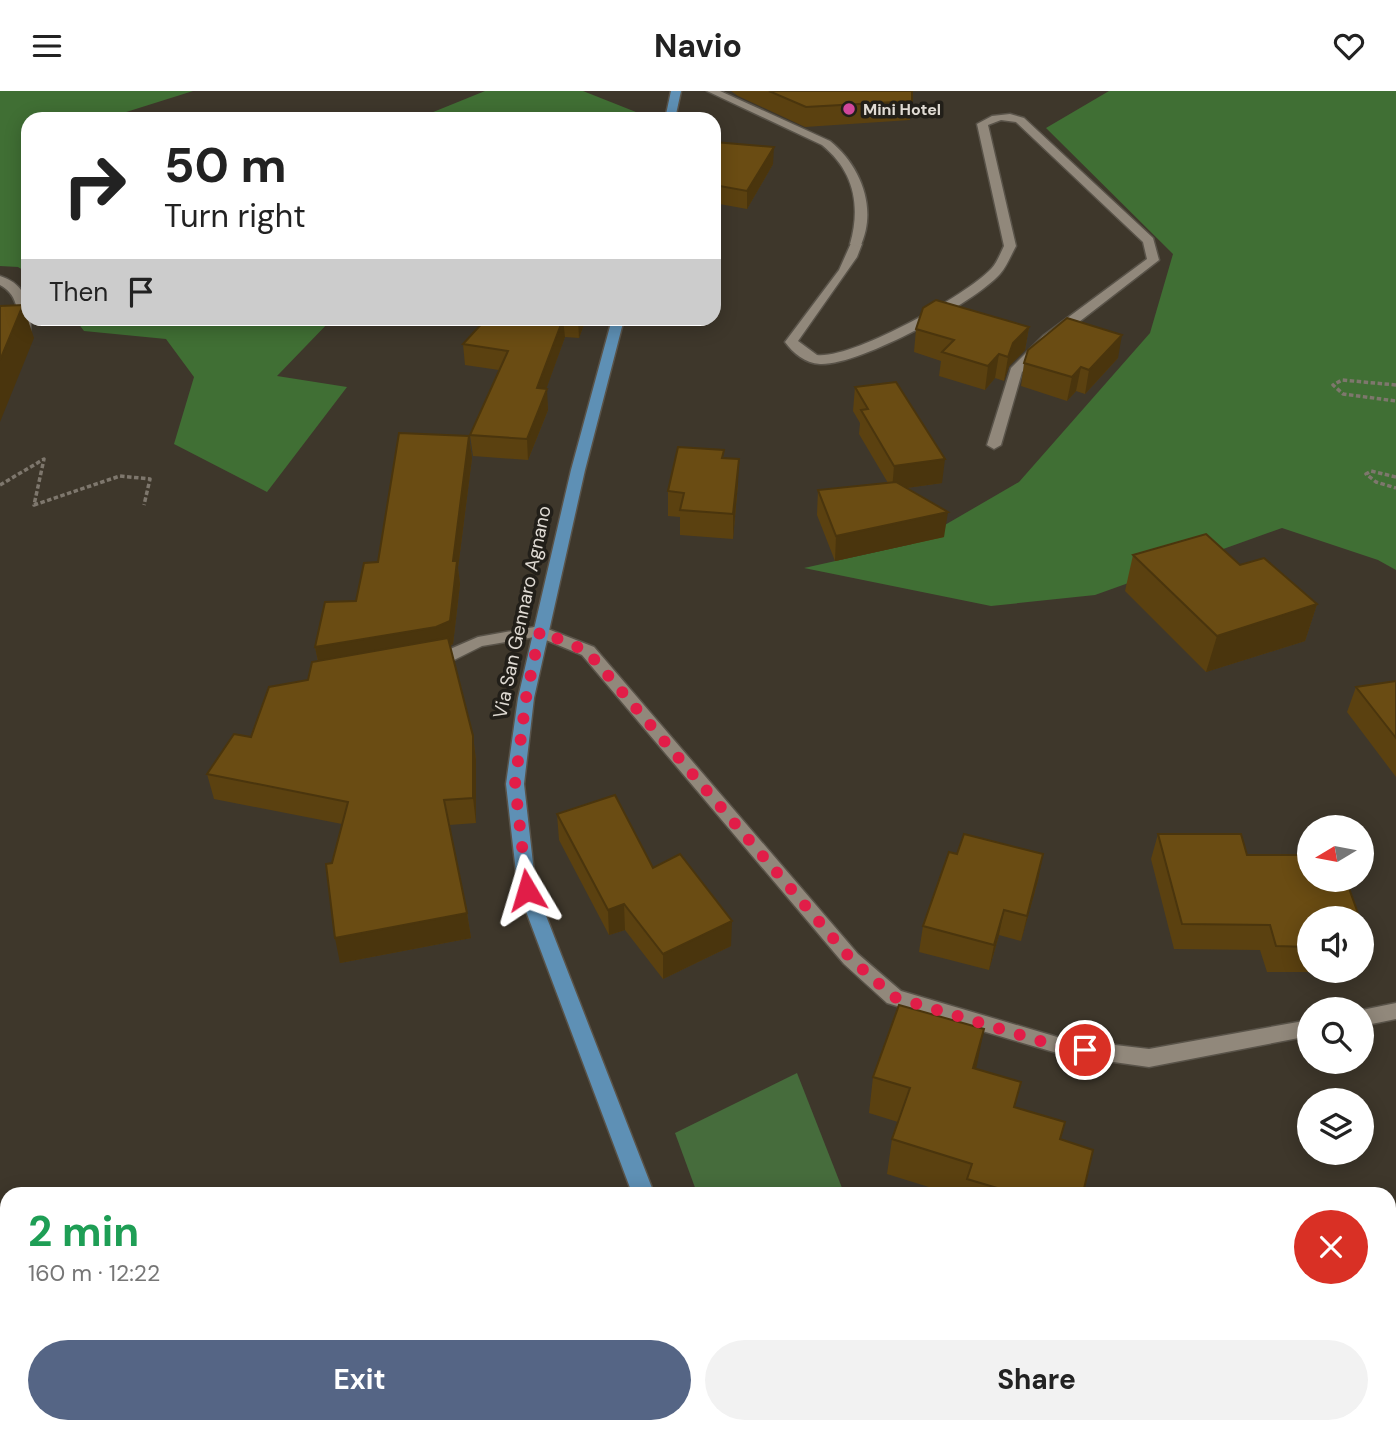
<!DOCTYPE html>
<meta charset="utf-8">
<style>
:root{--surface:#fff;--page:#f2f2f2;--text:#222;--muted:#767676;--accent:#556585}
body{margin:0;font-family:"DM Sans",sans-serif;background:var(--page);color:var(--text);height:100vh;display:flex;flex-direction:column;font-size:26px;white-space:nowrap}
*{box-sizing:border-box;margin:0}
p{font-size:23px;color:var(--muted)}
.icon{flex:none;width:38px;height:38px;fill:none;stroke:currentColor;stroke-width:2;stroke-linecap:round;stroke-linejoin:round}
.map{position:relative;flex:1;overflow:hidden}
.drawer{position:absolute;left:0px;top:1096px;width:1396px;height:247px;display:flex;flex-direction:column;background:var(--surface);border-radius:21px 21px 0 0;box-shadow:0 4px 18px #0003}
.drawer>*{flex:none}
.guide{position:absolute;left:21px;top:21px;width:700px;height:214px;border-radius:21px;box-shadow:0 4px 18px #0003;background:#fff;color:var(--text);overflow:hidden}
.needle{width:46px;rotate:260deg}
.controls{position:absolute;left:1297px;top:724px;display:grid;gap:14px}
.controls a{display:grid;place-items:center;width:77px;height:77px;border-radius:50%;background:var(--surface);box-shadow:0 4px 18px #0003;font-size:35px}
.pin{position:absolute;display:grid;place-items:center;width:60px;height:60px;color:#fff;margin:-30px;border:4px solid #fff;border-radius:50%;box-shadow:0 2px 7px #0007}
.me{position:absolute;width:77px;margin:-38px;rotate:353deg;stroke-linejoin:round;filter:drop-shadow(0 0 5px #0008)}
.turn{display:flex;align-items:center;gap:24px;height:147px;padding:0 28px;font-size:32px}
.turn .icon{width:91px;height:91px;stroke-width:2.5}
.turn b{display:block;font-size:49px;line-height:60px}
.then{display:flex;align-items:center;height:66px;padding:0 28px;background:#0003;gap:14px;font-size:26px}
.round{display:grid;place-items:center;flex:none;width:74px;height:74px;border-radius:37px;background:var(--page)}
.head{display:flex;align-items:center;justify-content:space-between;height:119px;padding:0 28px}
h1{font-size:42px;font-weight:700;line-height:52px;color:#1e9e55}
.button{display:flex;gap:14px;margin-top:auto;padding:14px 28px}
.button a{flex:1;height:80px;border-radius:42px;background:var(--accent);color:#fff;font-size:28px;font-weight:700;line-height:80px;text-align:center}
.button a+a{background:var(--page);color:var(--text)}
header{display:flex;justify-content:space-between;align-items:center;height:91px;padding:0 28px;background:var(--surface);font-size:32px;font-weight:700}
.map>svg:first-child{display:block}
.green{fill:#466c3c}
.forest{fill:#406f34}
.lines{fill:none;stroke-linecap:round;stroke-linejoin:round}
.service-casing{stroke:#595349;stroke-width:3}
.minor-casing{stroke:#595349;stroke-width:3}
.primary-casing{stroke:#595349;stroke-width:3}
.path{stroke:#7e776d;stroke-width:3.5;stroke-dasharray:4.5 2.5;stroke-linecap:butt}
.service{fill:#91887b;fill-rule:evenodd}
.minor{fill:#91887b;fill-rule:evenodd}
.primary{fill:#5e90b5;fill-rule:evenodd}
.wall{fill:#5b4110}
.shaded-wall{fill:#4a350d}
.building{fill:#6a4c13;stroke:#4a350d;stroke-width:2}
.route{stroke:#e11d48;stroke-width:12;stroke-dasharray:0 21.6}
.hotel-dot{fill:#d1479c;stroke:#221f19;stroke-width:2.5}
.labels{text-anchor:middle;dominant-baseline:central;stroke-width:7;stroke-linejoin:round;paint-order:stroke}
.far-poi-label{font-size:16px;font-weight:bold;fill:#e0dbd4;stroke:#221f19;text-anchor:start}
.street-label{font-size:19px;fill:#e0dbd4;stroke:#221f19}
</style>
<header><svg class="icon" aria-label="menu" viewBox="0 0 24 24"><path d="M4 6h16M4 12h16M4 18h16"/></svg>Navio<svg class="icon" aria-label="heart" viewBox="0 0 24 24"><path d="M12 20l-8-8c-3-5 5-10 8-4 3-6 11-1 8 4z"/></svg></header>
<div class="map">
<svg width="1396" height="1341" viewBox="0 0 1396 1341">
<rect width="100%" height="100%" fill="#3e372b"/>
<g class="green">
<path d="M797,982L844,1102H697L675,1042Z"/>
<path d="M782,1335H933L936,1341H784Z"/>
</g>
<g class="forest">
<path d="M0,0H193L104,28H28V182L18,176L0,175Z"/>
<path d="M485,0H583L641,23L640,28H416Z"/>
<path d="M1109,0H1396V479L1378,469L1282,437L1095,504L991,515L804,477L912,453L1019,391L1150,242L1173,163L1046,37Z"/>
<path d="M75,228H332L277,285L347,296L267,401L174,353L194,286L166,248L84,240Z"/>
</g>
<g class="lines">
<defs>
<g id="service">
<path d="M1010,23L1024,27L1153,147L1159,169L1053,251L1022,281L1001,354L994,358L987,354L1011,277L1043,245L1147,168L1143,151L1016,31L1001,29L988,34L1016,155C1011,164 1007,175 1000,183C974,212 859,275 820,273C805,272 793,262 785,251L839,179L852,150L862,153L857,166L798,250L817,264C853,268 965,205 991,178C997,172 1000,163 1004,155L977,33L992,25Z"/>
<path d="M0,185C22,192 28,206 28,228H31L30,243L0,246V238L19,237C18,219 17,203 0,194Z"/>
<path d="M540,535L546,536L548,540L546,544L482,555L450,571L429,574L421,569L423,565L441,562L478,546Z"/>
<path d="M574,1335H604L602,1341H572Z"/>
</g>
<g id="minor">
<path d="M707,0H720L830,50C861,75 878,118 860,156L850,153C861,115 854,80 822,54Z"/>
<path d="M540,535L594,556L858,863L901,900L1064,948L1149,958L1309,929V945L1149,976L1064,964L887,912L844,873L582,564L534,544L532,540L534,536Z"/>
<path d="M1396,912V928L1362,935V919Z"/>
<path d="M1396,1195V1220L1390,1222V1198Z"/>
</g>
<g id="primary">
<path d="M671,0H681L675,28H665Z"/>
<path d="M612,228H624L585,379L534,607L524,693L536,799L654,1102H632L518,799L506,693L518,607L571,379Z"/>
<path d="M721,1335H745L747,1341H723Z"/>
</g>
</defs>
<use href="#service" class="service-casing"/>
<use href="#minor" class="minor-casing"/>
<use href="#primary" class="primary-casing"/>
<g class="path">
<path d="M1396,294L1342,289L1333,294L1343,303L1396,310"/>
<path d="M1396,386L1371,380L1366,383L1376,391L1396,397"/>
<path d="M0,394L44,368L34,414L120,385L150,388L144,414"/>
</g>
<use href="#service" class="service"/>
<use href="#minor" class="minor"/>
<use href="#primary" class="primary"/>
</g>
<g class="wall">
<path d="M731,0H912L910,29L805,36L738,5Z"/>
<path d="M714,51L773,73L747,118L714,112Z"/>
<path d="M486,228H586L579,247L565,246L546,298L548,319L528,369L473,365L470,344L499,279L465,274L463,253Z"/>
<path d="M1029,236L1025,259L1009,275L1004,290L995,287L985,299L939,285L941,270L914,261L916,238Z"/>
<path d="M1118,267L1085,303L1076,300L1067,310L1021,295L1024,272Z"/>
<path d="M855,296L942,392L906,397L944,446L835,470L817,424L818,399L888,392L859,343L860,332L853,320Z"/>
<path d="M469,345L472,367L458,477L460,493L453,553L450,555L473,645L476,669V732L449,734L467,822L471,847L340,872L332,772L342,733L214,708L207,683L251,646L308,589L318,570L315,556L356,510L378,471Z"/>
<path d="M723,367L738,392L733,448L680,444V426L668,425V400Z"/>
<path d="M1133,464L1240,474L1317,513L1305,550L1206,581L1125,500Z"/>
<path d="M1396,590V686L1347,621L1356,596Z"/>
<path d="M557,723L653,777L731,855L663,888L625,839L609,844L559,749Z"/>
<path d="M1158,743L1247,764L1309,828V880H1360L1359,881H1267L1260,859L1174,858L1151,768Z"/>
<path d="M957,763H1043L1038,789L1021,850L999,844L989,879L919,861L923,835Z"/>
<path d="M1362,832L1370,856L1362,876Z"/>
<path d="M976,978L1015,1016L1060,1048L1083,1102H948L887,1083L892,1048L898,1031L869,1022L873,986Z"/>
<path d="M985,1335H1220L1222,1341H986Z"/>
<path d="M1303,1335H1390L1396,1341H1300Z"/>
</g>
<g class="shaded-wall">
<path d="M774,56L773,73L747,118V100Z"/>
<path d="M23,214L34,247L0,331V269Z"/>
<path d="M563,228L565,246L539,318L537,297Z"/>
<path d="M578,228H586L579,247Z"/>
<path d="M1029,236L1025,259L1009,275L1004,290L1008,266L1013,252Z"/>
<path d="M1122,244L1118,267L1085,303L1089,279Z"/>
<path d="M999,263L995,287L985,299L988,275Z"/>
<path d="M1081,276L1076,300L1067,310L1072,286Z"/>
<path d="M547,298L548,319L528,369L527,348Z"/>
<path d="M469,345L472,367L458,477L460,493L453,553L439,559L320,579L315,556L453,470Z"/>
<path d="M739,368L738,392L733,448V423Z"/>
<path d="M945,368L942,392L892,399L894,375Z"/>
<path d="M948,421L944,446L835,470L836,445Z"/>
<path d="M1317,513L1305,550L1206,581L1217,545Z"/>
<path d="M473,645L476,669V732L473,707Z"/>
<path d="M1043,763L1038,789L1021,850L1027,825Z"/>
<path d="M624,813L625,839L609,844L608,819Z"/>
<path d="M1004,819L999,844L989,879L994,854Z"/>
<path d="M467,822L471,847L340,872L335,847Z"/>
<path d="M732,830L731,855L663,888V863Z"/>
<path d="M984,938L977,974L966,1013L973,977Z"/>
</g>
<g class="building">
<path d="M769,0H912V10L806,16Z"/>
<path d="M714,51L774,56L747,100L714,94Z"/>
<path d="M936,209L1029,236L1013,252L1008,266L999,263L988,275L942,261L954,249L916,238L923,217Z"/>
<path d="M23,214L0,269V215Z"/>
<path d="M1067,227L1122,244L1089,279L1081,276L1072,286L1024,272L1028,259Z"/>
<path d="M486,228H563L537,297L547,298L527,348L470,344L508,260L463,253Z"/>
<path d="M896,291L945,368L894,375L861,319L868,318L855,296Z"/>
<path d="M399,342L469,345L453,470H457L450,530L436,536L315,556L325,511L356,510L364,472L378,471Z"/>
<path d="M678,356L724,359L722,367L739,368L733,423L680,419L684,402L668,400Z"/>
<path d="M896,391L948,421L836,445L818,399Z"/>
<path d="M1206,443L1240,474L1264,467L1317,513L1217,545L1133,464Z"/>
<path d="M448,547L473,645V707L444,709L467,822L335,847L326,773L332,772L348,711L207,683L234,643L251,646L269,596L308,589L312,571Z"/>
<path d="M1396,590V647L1356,596Z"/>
<path d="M615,704L653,777L680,763L732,830L663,863L624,813L608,819L557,723Z"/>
<path d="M964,743L1043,763L1027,825L1004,819L994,854L923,835L949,761L957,763Z"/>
<path d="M1158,743H1241L1247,764H1309V789H1346L1360,828H1309V856L1276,855L1270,834L1182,833Z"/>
<path d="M1362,832L1370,856H1362Z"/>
<path d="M899,914L984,938L973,977L1021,991L1014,1016L1065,1031L1060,1048L1093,1059L1083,1102H1014L967,1088L972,1073L892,1048L910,997L873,986Z"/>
<path d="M1396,1287V1341H1326L1322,1335H1390V1289Z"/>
<path d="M997,1335H1220L1222,1341H998Z"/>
</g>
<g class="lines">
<path class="route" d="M527,799L515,693L526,607L540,540L587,560L851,868L894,906L1064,957L1085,959"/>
</g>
<circle class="hotel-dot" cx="849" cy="18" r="7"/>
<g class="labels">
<g class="far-poi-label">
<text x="863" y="18">Mini Hotel</text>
</g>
<g class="street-label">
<text transform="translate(522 521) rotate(-78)">Via San Gennaro Agnano</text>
</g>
</g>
</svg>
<div class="controls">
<a><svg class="needle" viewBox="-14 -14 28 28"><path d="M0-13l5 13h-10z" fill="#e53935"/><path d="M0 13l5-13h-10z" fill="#767676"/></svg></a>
<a><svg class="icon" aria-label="sound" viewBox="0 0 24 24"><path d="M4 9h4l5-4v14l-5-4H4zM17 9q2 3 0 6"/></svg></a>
<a><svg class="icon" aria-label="search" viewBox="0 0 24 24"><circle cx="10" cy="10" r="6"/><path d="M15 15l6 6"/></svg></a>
<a><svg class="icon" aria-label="layers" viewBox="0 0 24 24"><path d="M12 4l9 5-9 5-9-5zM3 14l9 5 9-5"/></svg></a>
</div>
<div class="pin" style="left:1085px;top:959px;background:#d93025"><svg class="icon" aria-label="arrive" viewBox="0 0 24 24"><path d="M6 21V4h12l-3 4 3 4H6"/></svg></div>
<svg class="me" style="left:527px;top:799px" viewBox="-20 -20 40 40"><path d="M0-17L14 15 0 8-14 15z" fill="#e11d48" stroke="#fff" stroke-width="4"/></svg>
<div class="guide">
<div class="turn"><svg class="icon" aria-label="right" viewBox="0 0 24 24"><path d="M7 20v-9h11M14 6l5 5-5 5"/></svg><div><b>50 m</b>Turn right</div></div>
<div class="then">Then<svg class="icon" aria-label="arrive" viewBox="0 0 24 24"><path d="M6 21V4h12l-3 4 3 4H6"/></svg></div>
</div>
<section class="drawer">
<div class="head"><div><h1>2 min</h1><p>160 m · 12:22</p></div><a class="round" style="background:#d93025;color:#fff"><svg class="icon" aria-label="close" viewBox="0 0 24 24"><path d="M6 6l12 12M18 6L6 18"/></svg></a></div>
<div class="button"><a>Exit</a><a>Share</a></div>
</section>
</div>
